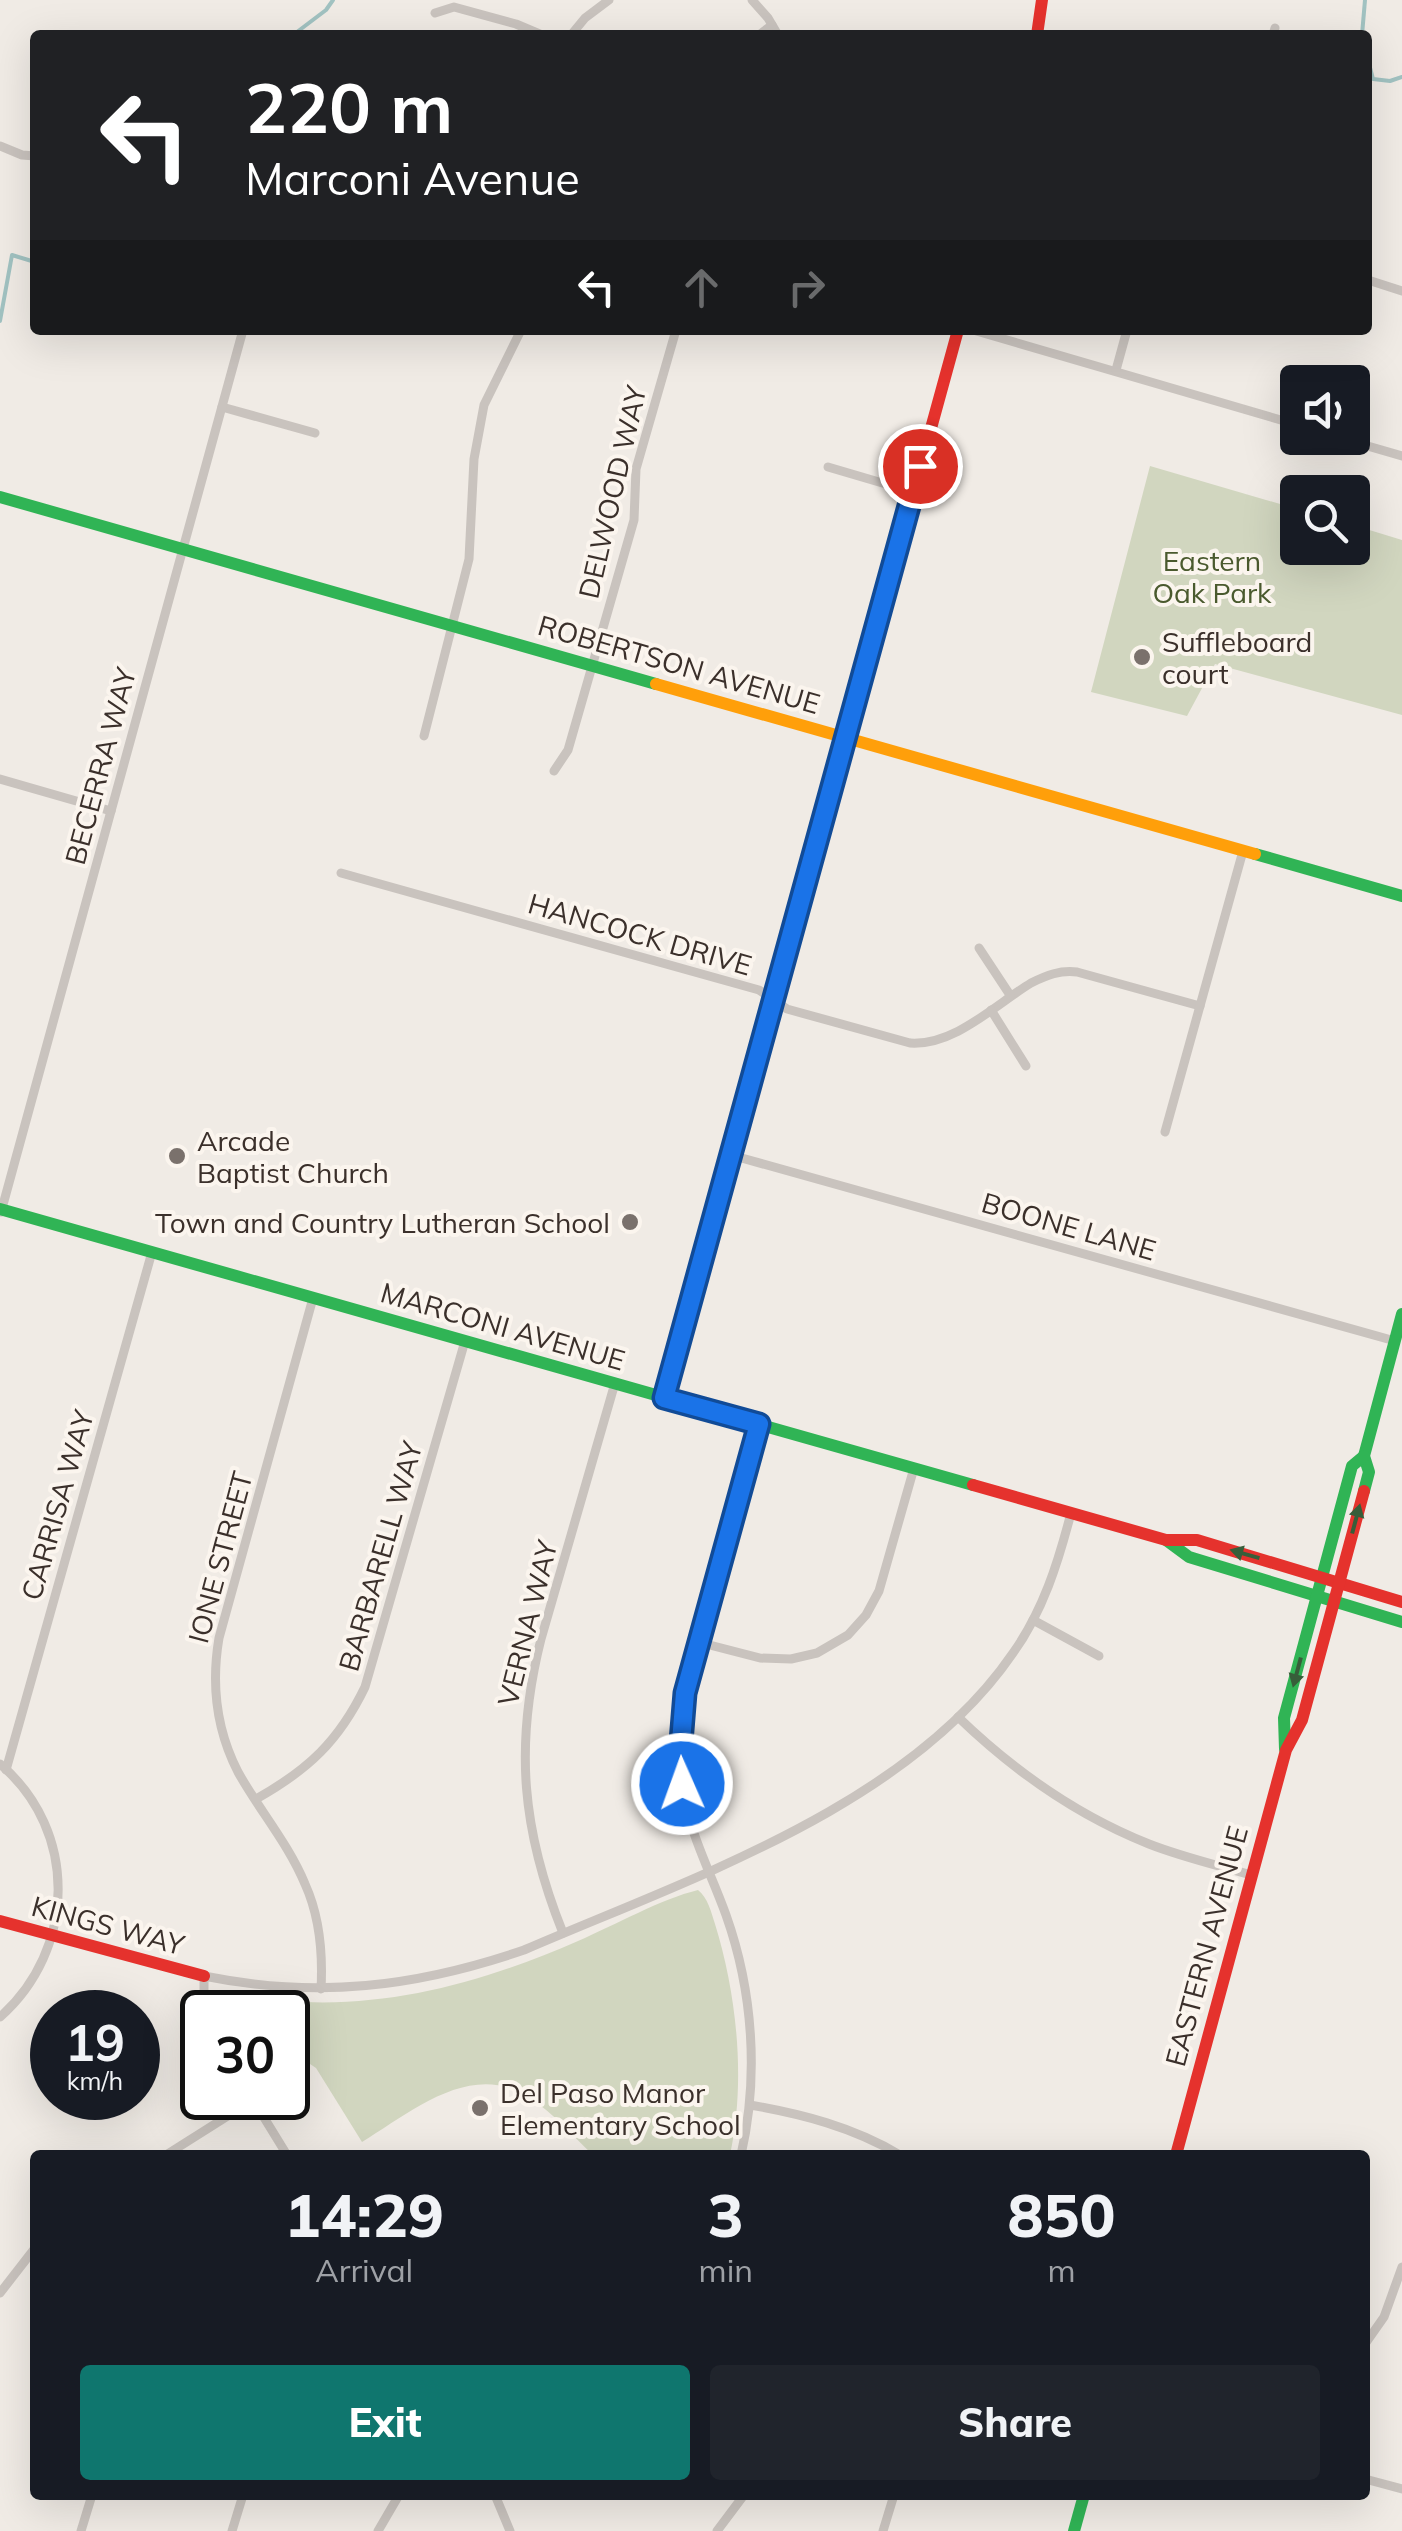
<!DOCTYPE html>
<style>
:root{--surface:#171b24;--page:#20242c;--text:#f1f3f6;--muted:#9ea1a6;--accent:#0f766e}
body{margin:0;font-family:Mulish,sans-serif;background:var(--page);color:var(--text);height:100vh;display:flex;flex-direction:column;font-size:38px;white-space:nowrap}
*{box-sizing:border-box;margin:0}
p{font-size:32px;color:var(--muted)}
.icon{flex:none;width:55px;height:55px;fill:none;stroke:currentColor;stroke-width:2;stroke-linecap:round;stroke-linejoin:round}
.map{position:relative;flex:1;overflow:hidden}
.side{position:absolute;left:30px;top:2150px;width:1340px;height:350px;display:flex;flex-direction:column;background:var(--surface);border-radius:10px;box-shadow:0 10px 40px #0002}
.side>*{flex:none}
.banner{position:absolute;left:30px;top:30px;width:1342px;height:305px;border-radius:10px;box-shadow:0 10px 40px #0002;background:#202124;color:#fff;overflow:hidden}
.tools{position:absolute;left:1280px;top:365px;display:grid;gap:20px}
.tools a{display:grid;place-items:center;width:90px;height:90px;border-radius:10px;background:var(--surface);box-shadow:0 10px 40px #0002;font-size:50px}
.speed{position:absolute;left:30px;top:1990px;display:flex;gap:20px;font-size:50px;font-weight:700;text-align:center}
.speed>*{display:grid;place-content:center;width:130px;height:130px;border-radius:50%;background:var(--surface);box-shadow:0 10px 40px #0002;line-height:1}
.speed small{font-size:25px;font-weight:400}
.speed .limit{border:5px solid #111;border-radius:15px;background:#fff;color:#111}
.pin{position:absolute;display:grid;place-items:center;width:85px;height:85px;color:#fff;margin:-42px;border:5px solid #fff;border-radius:50%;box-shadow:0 2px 10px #0007}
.me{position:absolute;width:110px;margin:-55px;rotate:358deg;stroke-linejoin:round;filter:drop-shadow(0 0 8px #0008)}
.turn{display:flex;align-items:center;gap:35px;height:210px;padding:0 50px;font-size:45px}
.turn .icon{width:130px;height:130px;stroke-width:2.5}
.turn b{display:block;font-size:70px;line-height:85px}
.lanes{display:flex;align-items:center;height:95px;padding:0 50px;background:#0003;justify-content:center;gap:50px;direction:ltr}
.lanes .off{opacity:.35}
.eta{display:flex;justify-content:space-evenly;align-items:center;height:170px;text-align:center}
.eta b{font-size:60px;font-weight:800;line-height:70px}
.primary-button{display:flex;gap:20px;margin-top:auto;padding:20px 50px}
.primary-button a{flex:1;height:115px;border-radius:10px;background:var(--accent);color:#fff;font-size:40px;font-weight:800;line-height:115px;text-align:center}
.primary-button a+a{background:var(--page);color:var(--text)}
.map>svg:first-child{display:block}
.green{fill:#d1d6bf}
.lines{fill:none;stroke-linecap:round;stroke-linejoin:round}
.stream{stroke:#a1c2c1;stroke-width:4}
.street{stroke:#c9c3be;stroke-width:9}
.fast{stroke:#30b455;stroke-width:12}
.slow{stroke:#ff9f0a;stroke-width:12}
.jam{stroke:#e5322d;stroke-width:12}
.oneway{fill:#375e3a}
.route-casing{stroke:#114b97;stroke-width:25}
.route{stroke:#1a73e8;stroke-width:18}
.poi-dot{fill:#7a716c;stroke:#fbf5ee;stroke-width:4}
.labels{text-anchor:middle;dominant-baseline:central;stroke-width:8;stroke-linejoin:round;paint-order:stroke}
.street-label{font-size:28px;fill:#3b302b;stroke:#fbf5ee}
.park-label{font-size:28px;fill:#4a5a2e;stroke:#fbf5ee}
.poi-label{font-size:28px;fill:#3b302b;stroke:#fbf5ee;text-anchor:start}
</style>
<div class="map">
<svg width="1402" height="2531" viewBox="0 0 1402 2531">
<rect width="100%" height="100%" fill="#f0ebe5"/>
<g class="green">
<path d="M1150,466L1297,509L1298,548H1352L1353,525L1402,540V715L1215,664L1187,716L1091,692Z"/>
<path d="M698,1890C708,1898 711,1912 715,1924C737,1995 746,2081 730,2155H593C573,2136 553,2113 530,2098C472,2059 411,2112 362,2142L316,2068L304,2060L310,2046L301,2033L306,2030L297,2013L300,2005L304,2002C400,2006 491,1979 578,1941C615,1925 661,1899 698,1890Z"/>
</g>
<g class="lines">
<g class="stream">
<path d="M293,35L326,10L333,0"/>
<path d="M1362,35L1365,0"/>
<path d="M1368,60L1373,79L1390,81L1402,77"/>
<path d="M0,321L12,255L35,262"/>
</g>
<g class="street">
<path d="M752,0L768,18L778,35"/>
<path d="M435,13L454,7L516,24L542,35"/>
<path d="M571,35L585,18L609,0"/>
<path d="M759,35L772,25"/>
<path d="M1273,35L1275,28"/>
<path d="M0,146L22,155L35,156"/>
<path d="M1368,280L1402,291"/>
<path d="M973,330L1298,425"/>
<path d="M1116,370L1127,330"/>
<path d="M222,407L315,433"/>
<path d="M1340,438L1402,456"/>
<path d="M828,467L913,492"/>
<path d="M424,736L469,559L474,459L484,405L521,330"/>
<path d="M554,771L568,750L634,520L636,469L676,330"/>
<path d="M0,779L111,811"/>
<path d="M341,873L759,990L787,1009L910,1043C954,1046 995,1005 1031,983C1047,975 1060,970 1077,972L1200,1006"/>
<path d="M979,948L1010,995"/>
<path d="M991,1010L1026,1066"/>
<path d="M1165,1132L1243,851"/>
<path d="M731,1155L1395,1341"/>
<path d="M1,1212L243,330"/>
<path d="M313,1298L219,1638C211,1685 216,1729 238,1772C259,1810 288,1843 305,1884C320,1917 323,1952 321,1989"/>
<path d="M1033,1620L1099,1656"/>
<path d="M698,1642L760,1658L791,1659L817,1653L848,1635L866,1615L879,1591L914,1468"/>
<path d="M958,1717C1014,1771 1076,1815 1149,1844C1182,1857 1217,1865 1251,1875"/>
<path d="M0,1764C79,1831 76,1950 0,2017"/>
<path d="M6,1770L152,1252"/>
<path d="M256,1799C308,1770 339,1741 365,1687L465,1341"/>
<path d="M563,1933C522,1831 514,1746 541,1639L615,1383"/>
<path d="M204,2012V1976C317,1999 416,1987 524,1950C688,1879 908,1807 1013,1653C1043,1611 1058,1563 1071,1513"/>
<path d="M252,2098L287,2155"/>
<path d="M750,2105C802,2114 853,2127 900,2155"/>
<path d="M166,2155L253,2100"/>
<path d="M741,2155C759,2077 753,1991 726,1915C710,1870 686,1828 682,1779C676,1713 694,1655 712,1593C727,1536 743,1480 759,1424"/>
<path d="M0,2293L35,2248"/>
<path d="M1365,2344L1384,2317L1402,2267"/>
<path d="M1365,2479L1402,2489"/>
<path d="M495,2495L510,2531"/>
<path d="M81,2531L92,2495"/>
<path d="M232,2531L243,2495"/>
<path d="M378,2531L399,2495"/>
<path d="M717,2531L744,2495"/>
<path d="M883,2531L894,2495"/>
</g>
<g class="fast">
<path d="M0,497L656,684"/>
<path d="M1255,854L1402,896"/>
<path d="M0,1209L973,1485"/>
<path d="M1364,1491L1369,1472L1364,1456L1402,1314"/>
<path d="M1166,1540L1189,1557L1402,1622"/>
<path d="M1285,1749L1284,1718L1352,1466L1364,1456"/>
<path d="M1074,2531L1084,2495"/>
</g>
<g class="slow">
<path d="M656,684L1255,854"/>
<path d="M755,1069L880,614"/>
</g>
<g class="jam">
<path d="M1037,35L1042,0"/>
<path d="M880,614L958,330"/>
<path d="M665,1398L755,1069"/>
<path d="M973,1485L1166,1540H1197L1402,1602"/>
<path d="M0,1921L204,1976"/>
<path d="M1176,2155L1286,1750L1302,1720L1364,1491"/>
</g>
</g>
<defs><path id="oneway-solid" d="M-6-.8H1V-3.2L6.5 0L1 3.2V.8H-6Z" transform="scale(2.5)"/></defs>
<g class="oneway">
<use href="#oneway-solid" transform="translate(1356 1519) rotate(-75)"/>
<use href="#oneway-solid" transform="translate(1245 1554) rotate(-164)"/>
<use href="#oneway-solid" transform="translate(1297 1672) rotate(105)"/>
</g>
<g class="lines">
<defs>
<path id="route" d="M682,1784L680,1754L685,1693L759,1424L664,1398L920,466"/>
</defs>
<use href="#route" class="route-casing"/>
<use href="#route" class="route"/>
</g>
<g class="poi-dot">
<circle cx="1142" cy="657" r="10"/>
<circle cx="177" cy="1156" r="10"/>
<circle cx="630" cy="1222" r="10"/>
<circle cx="480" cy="2108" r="10"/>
</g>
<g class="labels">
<g class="street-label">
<text transform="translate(612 492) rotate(-77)">DELWOOD WAY</text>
<text transform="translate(679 664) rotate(16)">ROBERTSON AVENUE</text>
<text transform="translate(100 766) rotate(-75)">BECERRA WAY</text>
<text transform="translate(640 934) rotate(16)">HANCOCK DRIVE</text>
<text transform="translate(1069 1226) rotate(16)">BOONE LANE</text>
<text transform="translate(503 1326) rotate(16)">MARCONI AVENUE</text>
<text transform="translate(57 1505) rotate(-74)">CARRISA WAY</text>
<text transform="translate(380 1556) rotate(-74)">BARBARELL WAY</text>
<text transform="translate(220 1557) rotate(-75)">IONE STREET</text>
<text transform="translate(527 1623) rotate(-76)">VERNA WAY</text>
<text transform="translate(108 1925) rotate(15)">KINGS WAY</text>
<text transform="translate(1206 1946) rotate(-75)">EASTERN AVENUE</text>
</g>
<g class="park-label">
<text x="1212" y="560">Eastern<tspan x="1212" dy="32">Oak Park</tspan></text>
</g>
<g class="poi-label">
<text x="1162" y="641">Suffleboard<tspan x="1162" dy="32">court</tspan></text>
<text x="197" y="1140">Arcade<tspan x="197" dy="32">Baptist Church</tspan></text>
<text x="610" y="1222" text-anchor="end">Town and Country Lutheran School</text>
<text x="500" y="2092">Del Paso Manor<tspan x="500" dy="32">Elementary School</tspan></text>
</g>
</g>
</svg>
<div class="tools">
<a><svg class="icon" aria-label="sound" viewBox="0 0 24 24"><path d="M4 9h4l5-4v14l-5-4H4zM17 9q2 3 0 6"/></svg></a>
<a><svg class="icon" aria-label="search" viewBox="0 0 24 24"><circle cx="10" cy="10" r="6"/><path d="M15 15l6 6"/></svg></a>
</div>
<div class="speed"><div>19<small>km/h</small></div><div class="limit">30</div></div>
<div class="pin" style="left:920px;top:466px;background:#d93025"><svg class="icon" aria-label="arrive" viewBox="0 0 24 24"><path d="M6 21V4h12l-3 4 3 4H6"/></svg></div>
<svg class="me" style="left:682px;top:1784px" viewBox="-20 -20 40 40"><circle r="17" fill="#1a73e8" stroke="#fff" stroke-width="3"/><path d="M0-11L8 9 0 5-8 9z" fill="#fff"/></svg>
<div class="banner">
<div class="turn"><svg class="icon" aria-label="left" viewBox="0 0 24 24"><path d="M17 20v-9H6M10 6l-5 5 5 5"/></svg><div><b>220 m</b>Marconi Avenue</div></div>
<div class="lanes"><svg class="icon" aria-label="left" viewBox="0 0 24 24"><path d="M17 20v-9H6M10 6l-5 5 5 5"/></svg><svg class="icon off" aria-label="ahead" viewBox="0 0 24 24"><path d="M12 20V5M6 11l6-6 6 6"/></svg><svg class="icon off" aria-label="right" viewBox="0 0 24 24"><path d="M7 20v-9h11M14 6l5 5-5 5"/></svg></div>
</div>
<section class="side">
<div class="eta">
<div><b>14:29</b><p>Arrival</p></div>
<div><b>3</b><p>min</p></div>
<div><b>850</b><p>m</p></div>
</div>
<div class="primary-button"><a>Exit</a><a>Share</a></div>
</section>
</div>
